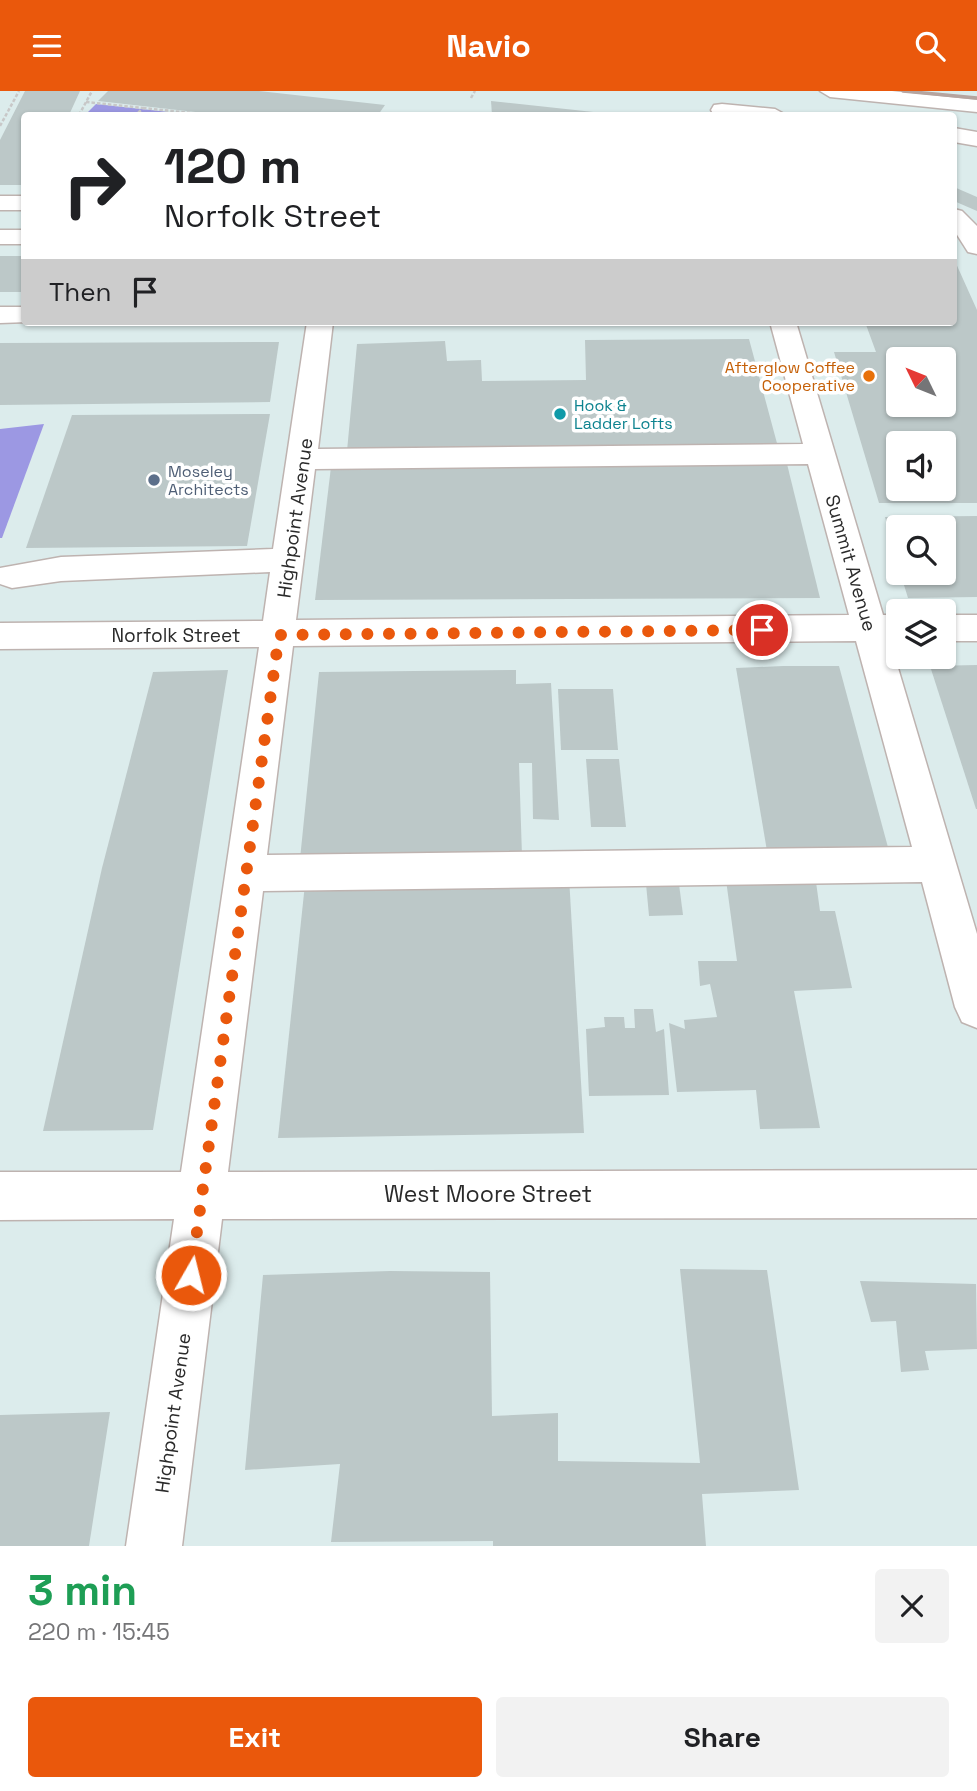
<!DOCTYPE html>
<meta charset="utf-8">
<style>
:root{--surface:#fff;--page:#f2f2f2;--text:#202124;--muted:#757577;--accent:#ea580c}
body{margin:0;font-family:"Space Grotesk",sans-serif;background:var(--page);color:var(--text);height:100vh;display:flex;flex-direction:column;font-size:26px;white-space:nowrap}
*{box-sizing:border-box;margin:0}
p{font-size:23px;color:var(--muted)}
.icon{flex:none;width:38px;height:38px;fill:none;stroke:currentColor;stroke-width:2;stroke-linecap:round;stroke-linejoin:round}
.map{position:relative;height:1455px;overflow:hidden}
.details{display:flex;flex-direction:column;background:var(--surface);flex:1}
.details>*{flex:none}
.guide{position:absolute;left:21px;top:21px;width:936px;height:214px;border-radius:7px;box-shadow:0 2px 5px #0004;background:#fff;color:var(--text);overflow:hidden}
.needle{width:46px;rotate:313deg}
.fabs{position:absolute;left:886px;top:256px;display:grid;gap:14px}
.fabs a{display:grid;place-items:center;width:70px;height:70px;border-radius:7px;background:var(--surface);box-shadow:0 2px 5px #0004;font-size:35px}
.pin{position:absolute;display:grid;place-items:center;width:60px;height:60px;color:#fff;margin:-30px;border:4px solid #fff;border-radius:50%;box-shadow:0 2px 7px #0007}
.me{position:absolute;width:77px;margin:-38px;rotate:8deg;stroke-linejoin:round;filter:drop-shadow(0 0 5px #0008)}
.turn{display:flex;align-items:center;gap:24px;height:147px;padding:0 28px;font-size:32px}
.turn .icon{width:91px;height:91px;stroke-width:2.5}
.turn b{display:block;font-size:49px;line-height:60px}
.then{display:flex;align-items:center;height:66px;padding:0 28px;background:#0003;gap:14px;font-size:26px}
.round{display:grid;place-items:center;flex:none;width:74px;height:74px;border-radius:7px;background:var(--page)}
.headline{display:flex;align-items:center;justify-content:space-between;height:119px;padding:0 28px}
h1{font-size:42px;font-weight:700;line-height:52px;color:#1e9e55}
.action{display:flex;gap:14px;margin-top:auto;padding:14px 28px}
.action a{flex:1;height:80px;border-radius:7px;background:var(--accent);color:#fff;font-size:28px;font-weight:700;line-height:80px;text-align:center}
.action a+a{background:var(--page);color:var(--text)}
header{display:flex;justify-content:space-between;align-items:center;height:91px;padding:0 28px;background:var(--accent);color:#fff;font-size:32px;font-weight:700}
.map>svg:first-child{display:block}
.green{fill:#9c98e3}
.building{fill:#bcc8c8;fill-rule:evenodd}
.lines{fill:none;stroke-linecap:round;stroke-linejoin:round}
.minor-casing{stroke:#beb3b0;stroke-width:3}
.path{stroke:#c8c8c8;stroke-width:2.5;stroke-dasharray:3.5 2;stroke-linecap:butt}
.minor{fill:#fff;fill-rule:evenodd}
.rail{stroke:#b5a49f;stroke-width:3.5}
.route{stroke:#ea580c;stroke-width:12;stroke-dasharray:0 21.6}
.food-dot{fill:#e8710a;stroke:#fff;stroke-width:2.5}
.culture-dot{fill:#0f9aa8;stroke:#fff;stroke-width:2.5}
.service-dot{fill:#5c6f8a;stroke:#fff;stroke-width:2.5}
.labels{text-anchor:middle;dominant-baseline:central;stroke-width:7;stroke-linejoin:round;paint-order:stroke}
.far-food-label{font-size:16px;fill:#c56008;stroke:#fff;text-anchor:end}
.far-culture-label{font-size:16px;fill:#0d838f;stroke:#fff;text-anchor:start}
.far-service-label{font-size:16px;fill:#4e5e75;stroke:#fff;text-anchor:start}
.street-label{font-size:19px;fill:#2a2a2a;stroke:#fff}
.near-street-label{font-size:23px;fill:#2a2a2a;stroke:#fff}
</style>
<header><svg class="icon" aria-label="menu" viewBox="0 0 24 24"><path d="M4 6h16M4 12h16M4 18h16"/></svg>Navio<svg class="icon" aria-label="search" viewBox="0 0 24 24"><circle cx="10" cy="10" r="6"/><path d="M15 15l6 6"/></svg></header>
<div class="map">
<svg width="977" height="1455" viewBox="0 0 977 1455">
<rect width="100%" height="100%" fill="#dcecec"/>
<g class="green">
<path d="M96,13L196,24H85Z"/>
<path d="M44,333L2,447H0V338Z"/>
</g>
<g class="building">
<path d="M25,0H80L69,24H24V94H0V49Z"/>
<path d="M108,0H259L385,14L378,24H222L98,10Z"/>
<path d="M491,10L612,23L611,24H492Z"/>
<path d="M954,96L977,106V120L954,110Z"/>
<rect x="0" y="165" width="24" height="36"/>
<path d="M954,168L977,219V412H879L834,261H876L865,231H954ZM898,268H943V313H898ZM898,352H943V397H898Z"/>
<path d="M749,248L778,356L347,360L357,253L445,250L447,270L481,269L482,290L586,289L585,249Z"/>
<path d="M279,251L270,311L0,314V252Z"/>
<path d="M270,323L247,455L26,457L72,324Z"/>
<path d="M787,373L820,507L315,509L331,376Z"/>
<path d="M977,425V506L908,507L900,481H943V436H898L897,469L885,426Z"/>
<path d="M977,574V718H976L930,575Z"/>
<path d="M783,575H839L889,760H767L736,577Z"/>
<path d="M228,579L153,1039L43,1040L102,777L153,581Z"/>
<path d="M516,579V593L551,592L559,729L533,728L532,672H519L522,765L300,768L319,581Z"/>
<path d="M558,598H613L618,659H561Z"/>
<path d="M586,668H619L626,736H591Z"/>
<path d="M569,786L584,1042L278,1047L305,793Z"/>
<path d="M726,789L816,791L820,820H835L852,897L794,900L820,1037L760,1038L756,999L677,1001L669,932L685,938L684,929L717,926L710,893L700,895L698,870H737Z"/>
<path d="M646,793H679L683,824L649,825Z"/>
<path d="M634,918H653L656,941L664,938L669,1004L589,1005L586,938L605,936L604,926H624L625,937H635Z"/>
<path d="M680,1178L767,1179L799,1399L702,1403L706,1455H493V1450L331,1451L340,1373L245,1379L263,1184L390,1180L490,1181L492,1325L558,1322V1370L700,1372Z"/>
<path d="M860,1190L976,1193L977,1258L925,1260L929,1279L901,1281L896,1230L871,1231Z"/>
<path d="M110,1321L89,1455H0V1324Z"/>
</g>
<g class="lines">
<defs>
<g id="minor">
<path d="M820,0H892L977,9V21L830,6Z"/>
<path d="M722,13L775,18L786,24H714L711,19L714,14Z"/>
<path d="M954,37L977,41V55L954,51Z"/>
<rect x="0" y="105" width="24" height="14"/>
<path d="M954,118L962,120L977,135V163L968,161L954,139Z"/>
<rect x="0" y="139" width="24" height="14"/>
<path d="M0,216H24V231H28L0,232Z"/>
<path d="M307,231H333L318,358L803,353L770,231H796L883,524H898V550H890L977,843V937L962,931L955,916L922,791L263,800L228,1081L977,1079V1127L222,1128L182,1455H126L174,1128L0,1129V1081H181L259,556L0,558V532L263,530L270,481L61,490L12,497L0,493V477L61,466L273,458ZM808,373L849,524L296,529L315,378ZM856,550L912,756L267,764L293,555Z"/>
<rect x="943" y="524" width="34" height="26"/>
</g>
</defs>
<use href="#minor" class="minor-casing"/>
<g class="path">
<path d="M471,7L475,0"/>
<path d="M86,11L143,17L136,24"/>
<path d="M143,17L211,24"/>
<path d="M79,24L92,0"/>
<path d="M0,35L19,0"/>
</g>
<use href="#minor" class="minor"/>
<path class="rail" d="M903,0L977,7"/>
</g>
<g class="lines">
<path class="route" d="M191,1184L279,544L762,539"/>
</g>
<circle class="food-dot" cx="869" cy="285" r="7"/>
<circle class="culture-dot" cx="560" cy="323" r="7"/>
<circle class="service-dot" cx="154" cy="389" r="7"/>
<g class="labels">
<g class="far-food-label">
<text x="855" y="276">Afterglow Coffee<tspan x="855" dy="18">Cooperative</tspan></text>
</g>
<g class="far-culture-label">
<text x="574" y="314">Hook &amp;<tspan x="574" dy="18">Ladder Lofts</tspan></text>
</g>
<g class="far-service-label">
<text x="168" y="380">Moseley<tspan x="168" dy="18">Architects</tspan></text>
</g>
<g class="street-label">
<text transform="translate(295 427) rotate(-82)">Highpoint Avenue</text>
<text transform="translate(851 472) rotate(74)">Summit Avenue</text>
<text x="176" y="544">Norfolk Street</text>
<text transform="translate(173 1322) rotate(-82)">Highpoint Avenue</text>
</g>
<g class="near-street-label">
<text x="488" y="1103">West Moore Street</text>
</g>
</g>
</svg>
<div class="fabs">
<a><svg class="needle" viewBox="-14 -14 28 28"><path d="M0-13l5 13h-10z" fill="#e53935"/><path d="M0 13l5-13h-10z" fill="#757577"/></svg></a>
<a><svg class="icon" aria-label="sound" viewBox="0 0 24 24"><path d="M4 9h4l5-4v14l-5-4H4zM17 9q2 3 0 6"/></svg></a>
<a><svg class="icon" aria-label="search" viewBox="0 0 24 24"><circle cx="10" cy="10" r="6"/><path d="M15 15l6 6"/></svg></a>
<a><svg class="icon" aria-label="layers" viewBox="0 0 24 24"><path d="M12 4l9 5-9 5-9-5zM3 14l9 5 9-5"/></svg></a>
</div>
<div class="pin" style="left:762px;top:539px;background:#d93025"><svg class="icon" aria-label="arrive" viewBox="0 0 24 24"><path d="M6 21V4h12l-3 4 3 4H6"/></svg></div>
<svg class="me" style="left:191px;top:1184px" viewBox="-20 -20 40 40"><circle r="17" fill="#ea580c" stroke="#fff" stroke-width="3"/><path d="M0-11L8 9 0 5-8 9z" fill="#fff"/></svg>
<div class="guide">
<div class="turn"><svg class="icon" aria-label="right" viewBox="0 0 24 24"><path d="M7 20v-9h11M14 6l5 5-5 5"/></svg><div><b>120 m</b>Norfolk Street</div></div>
<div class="then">Then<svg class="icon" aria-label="arrive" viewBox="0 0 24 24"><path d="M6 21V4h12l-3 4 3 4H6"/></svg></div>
</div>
</div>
<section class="details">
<div class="headline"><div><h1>3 min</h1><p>220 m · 15:45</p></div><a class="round"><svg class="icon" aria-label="close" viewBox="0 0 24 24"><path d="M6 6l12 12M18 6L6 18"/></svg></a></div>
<div class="action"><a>Exit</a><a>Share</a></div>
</section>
